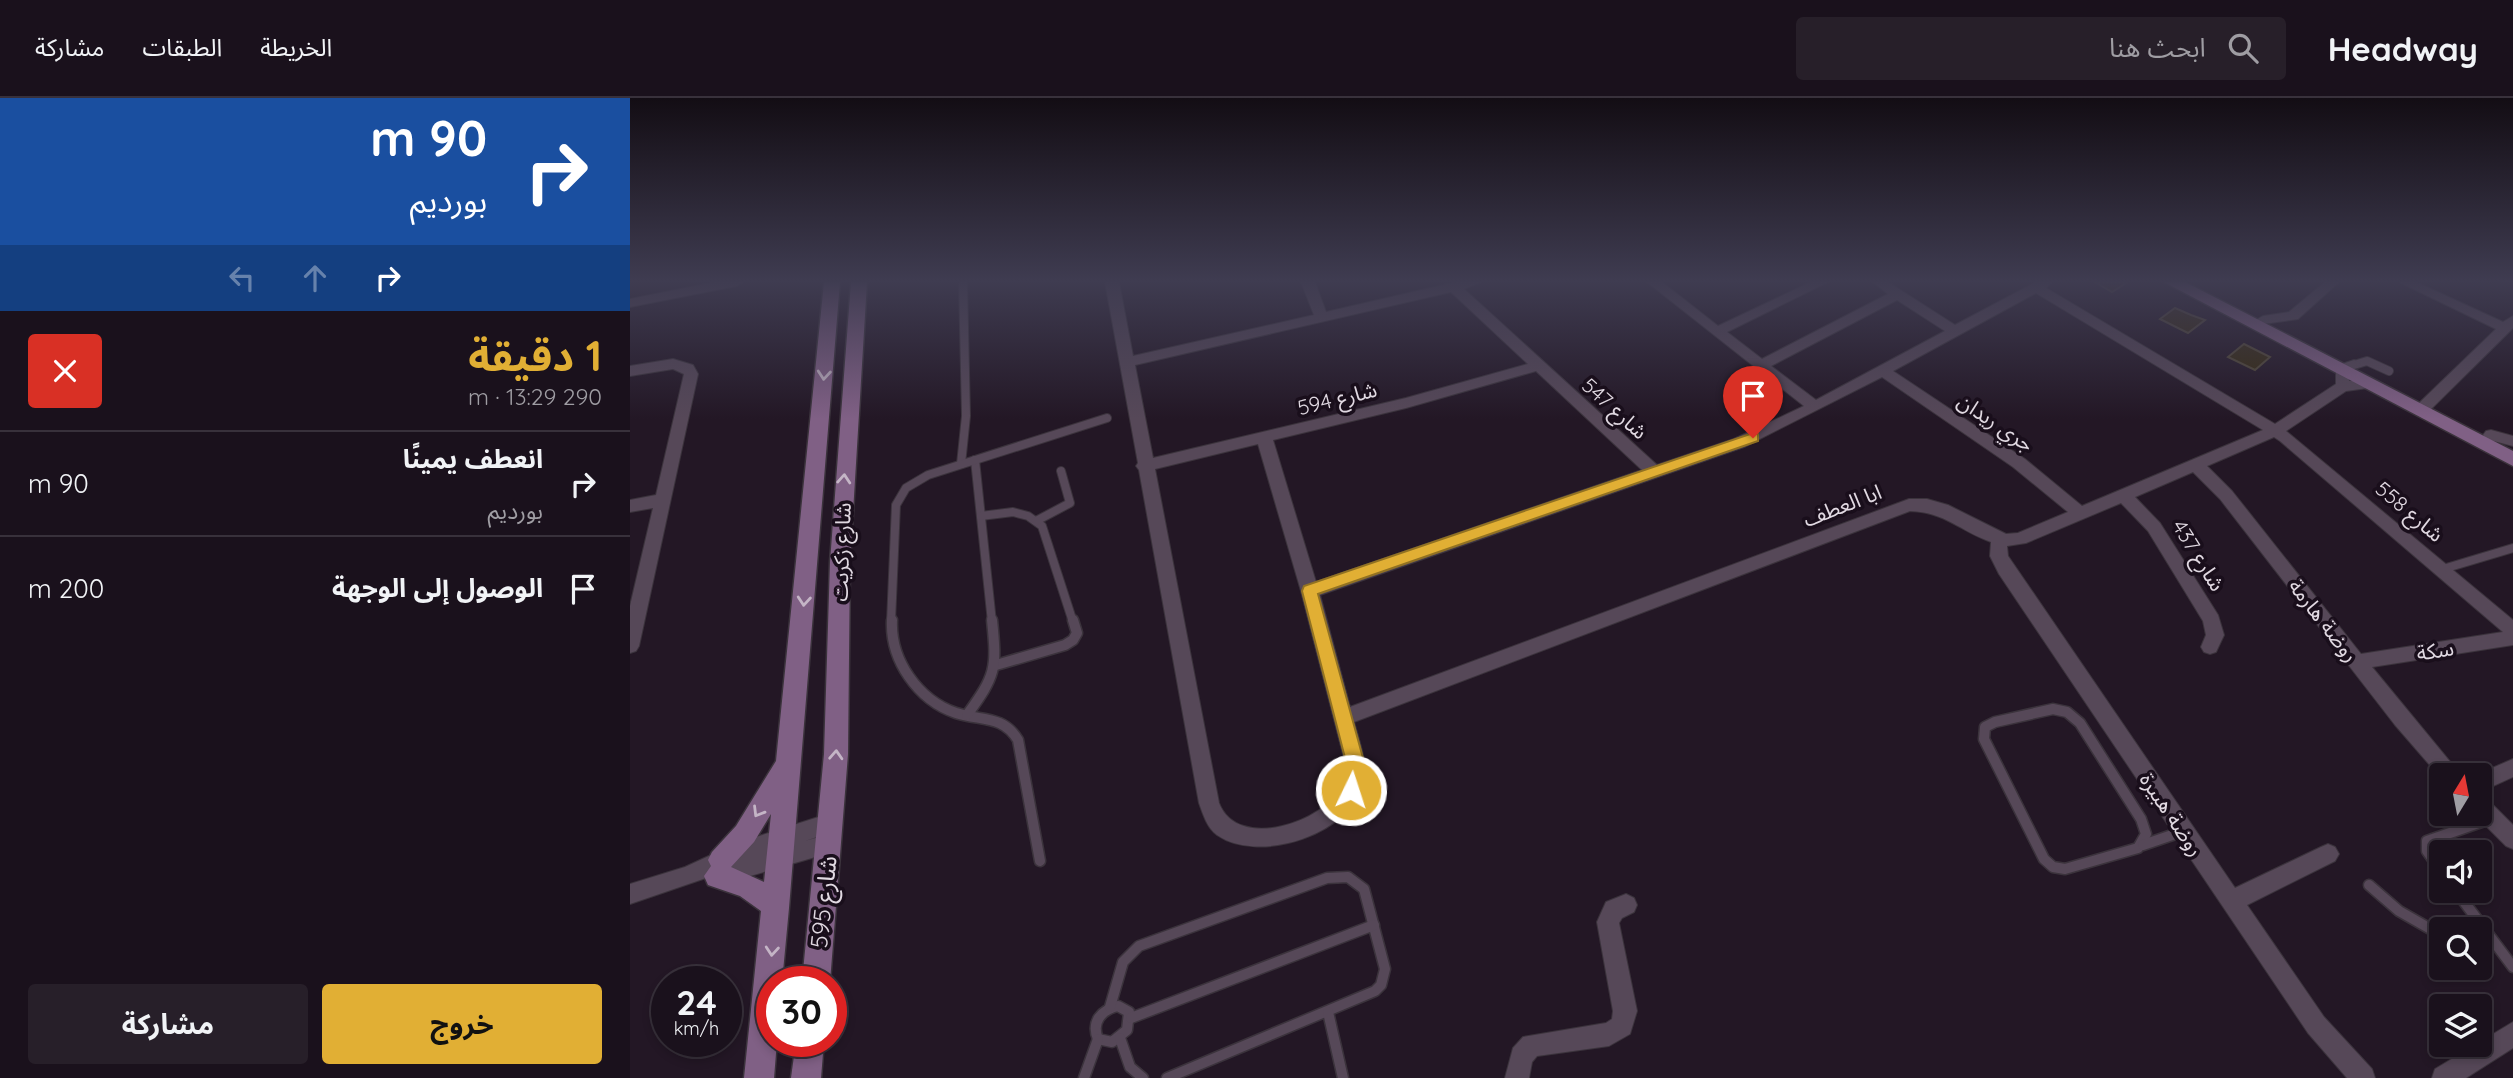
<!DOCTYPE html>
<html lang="ar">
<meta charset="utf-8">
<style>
:root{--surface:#1a111c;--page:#271f29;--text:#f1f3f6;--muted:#9f9da3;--line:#38313b;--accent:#e1af34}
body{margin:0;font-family:Quicksand,"Noto Sans Arabic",sans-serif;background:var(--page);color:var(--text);direction:rtl;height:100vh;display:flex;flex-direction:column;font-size:26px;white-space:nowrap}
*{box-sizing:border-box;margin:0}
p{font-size:23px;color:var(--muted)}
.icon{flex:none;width:38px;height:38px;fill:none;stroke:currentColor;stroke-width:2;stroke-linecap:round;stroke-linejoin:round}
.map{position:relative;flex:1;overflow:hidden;direction:ltr}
.side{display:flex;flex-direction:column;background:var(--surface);width:630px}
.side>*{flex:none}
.hud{background:#1a4fa0;color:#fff;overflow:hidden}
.needle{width:46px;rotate:10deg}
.buttons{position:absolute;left:1799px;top:665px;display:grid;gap:14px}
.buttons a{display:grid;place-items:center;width:63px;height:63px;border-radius:7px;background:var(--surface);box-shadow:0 4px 10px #0003,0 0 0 2px var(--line);font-size:35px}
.speed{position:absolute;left:21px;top:868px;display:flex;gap:14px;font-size:35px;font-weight:700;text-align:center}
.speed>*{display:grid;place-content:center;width:91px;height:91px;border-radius:50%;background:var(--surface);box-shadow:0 4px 10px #0003,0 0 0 2px var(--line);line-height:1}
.speed small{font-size:18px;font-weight:400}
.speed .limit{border:10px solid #d22;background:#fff;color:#111}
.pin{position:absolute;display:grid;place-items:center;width:60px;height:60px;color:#fff;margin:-72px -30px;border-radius:50% 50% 50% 0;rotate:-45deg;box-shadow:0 0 7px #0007}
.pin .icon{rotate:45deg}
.me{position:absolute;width:77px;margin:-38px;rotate:4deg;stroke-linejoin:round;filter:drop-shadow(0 0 5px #0008)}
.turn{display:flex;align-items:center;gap:24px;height:147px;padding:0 28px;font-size:32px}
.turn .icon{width:91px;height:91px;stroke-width:2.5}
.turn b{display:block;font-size:49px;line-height:60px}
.lanes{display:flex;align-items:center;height:66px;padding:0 28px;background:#0003;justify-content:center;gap:35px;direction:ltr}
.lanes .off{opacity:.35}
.round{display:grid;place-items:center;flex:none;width:74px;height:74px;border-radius:7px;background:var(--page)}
.overview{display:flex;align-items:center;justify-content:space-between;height:119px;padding:0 28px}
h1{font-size:42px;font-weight:700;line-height:52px;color:var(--accent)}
.cta{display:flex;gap:14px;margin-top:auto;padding:14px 28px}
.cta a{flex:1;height:80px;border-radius:7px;background:var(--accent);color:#111;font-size:28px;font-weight:700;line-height:80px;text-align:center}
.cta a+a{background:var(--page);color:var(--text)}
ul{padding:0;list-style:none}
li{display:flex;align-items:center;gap:21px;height:105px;padding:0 28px;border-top:2px solid var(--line)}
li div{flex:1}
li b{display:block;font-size:26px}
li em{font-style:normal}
header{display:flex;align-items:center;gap:42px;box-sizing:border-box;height:98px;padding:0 35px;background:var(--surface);border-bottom:2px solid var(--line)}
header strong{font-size:33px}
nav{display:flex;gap:38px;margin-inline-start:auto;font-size:24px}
.search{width:490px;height:63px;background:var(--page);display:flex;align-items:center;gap:18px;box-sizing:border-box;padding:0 24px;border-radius:7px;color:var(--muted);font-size:26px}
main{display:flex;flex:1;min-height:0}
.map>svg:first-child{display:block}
.building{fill:#362a10;stroke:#524937;stroke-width:2}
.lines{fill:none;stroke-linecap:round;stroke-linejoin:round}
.lane-far1-casing{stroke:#3b333c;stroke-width:10}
.lane-casing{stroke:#3b333c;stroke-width:13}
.street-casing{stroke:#3b333c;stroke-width:2}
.secondary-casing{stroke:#3b333c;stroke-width:3}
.lane-far1{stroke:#564858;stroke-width:8}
.lane{stroke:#564858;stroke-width:10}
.street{fill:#564858;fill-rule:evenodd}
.secondary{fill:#806085;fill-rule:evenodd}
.oneway{stroke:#c4b5c6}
.route{fill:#e1af34;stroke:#927222;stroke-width:2}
.labels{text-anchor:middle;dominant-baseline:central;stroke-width:7;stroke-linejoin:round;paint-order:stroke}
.street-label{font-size:21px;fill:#e1d9e2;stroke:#190e1b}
.near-street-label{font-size:24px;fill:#e1d9e2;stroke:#190e1b}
</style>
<header>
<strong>Headway</strong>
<div class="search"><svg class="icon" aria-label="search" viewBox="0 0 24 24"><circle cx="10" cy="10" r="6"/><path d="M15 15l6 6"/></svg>ابحث هنا</div>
<nav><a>الخريطة</a><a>الطبقات</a><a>مشاركة</a></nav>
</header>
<main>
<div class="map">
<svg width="1883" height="980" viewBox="0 0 1883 980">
<rect width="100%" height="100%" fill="#231725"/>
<g class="building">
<path d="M1465,184H1494L1496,185L1482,194Z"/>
<path d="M1545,210L1561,217L1575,222L1558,235L1530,221Z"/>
<path d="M1614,246L1640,259L1625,272L1598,259Z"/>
</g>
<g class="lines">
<defs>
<g id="lane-far1">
<path d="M1724,267L1737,263L1759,273"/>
<path d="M345,362L362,524"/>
<path d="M331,366L336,318L333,184"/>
<path d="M351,418L383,414L398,418L412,428L443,524"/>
<path d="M406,423L440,405L431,373"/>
<path d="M1813,471L1883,450"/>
<path d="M261,524L266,407L276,390L298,377L477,320"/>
</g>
<g id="lane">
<path d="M262,522C260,562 288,602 326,615C351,623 373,617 388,642L410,763"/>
<path d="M366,567L435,547L443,542L447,535L443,522"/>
<path d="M1423,611L1437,614L1450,625L1511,721L1516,736L1508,750L1435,771L1423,769L1414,761L1354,641L1355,629L1365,624Z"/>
<path d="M337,617C366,577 367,571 362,522"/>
<path d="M1513,747L1554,733"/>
<path d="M1811,773L1797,753V743L1860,721"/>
<path d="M1739,787L1769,813L1811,837"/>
<path d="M1826,793L1883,869"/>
<path d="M488,908L499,914L497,932L482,944L468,941C461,924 471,912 488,908Z"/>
<path d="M480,909L493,864L509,848L697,780L718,779L734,791L755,871L751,887L745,893L537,980"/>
<path d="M698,914L713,980"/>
<path d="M501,920L744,827"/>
<path d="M490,940L500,969L513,980"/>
<path d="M454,980L468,941"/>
</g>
<g id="street">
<path d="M85,184H113L107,188L0,209V201Z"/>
<path d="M475,184H489L503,258L684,217L671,184H685L696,214L826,184H851L834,191L1027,367L1104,341L1174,308L1017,184H1032L1088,228L1181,184H1198L1097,234L1132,261L1258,196L1243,184H1258L1325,227L1406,184H1422L1416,190L1645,326L1706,286V268L1724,262L1729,264L1731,267L1718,274L1719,283H1745L1747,286L1745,289L1716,293L1656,333L1883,522V547L1742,569L1831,677H1811V680L1765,627L1590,401L1563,374L1505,399L1530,425L1588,517L1594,537L1586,554L1580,556L1574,554L1571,549L1576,537L1573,523L1518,433L1491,405L1396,445L1377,448L1378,458L1605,790L1691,749L1698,746L1705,749L1709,756L1705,763L1617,807L1694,919L1742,971L1745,980H1717L1678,935L1369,476L1360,458L1361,444C1330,433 1315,414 1280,413L724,624C729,643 737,663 734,682C725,735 630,767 587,737C577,730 573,716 569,705L509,372L506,368L508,365ZM821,194L898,266L776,300L523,360L505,267ZM1406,195L1633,332L1452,408L1395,361L1263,273ZM1267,202L1315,233L1186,302L1141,268ZM906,273L1012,372L686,484L643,342L776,310ZM1252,279L1383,369L1438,414L1388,435L1376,436L1318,407L1297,401H1279L720,609L690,497L1114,349ZM1644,339L1650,343L1873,534L1731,556L1602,393L1577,368ZM628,346L671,493L714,660C715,669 716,679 713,687C695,724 608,754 589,705L525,371Z"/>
<path d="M1695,184H1709L1668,221L1633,226L1626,222L1633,218L1659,214Z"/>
<path d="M1769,184H1786L1873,224L1883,218V230L1796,316L1791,317L1783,312L1786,308L1866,231Z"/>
<path d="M43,261L63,267L68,276L9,548L6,553L0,555V508L23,410L0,414V402L26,397L54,276L43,271L0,278V268Z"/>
<path d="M1861,332L1883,338V348L1856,341L1853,337L1856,333Z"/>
<path d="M1883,661V679L1850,694V677H1846Z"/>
<path d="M1850,699L1857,701L1883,727V751L1876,748L1844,716H1850Z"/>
<path d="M201,715L208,718L211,725L208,732L175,743L199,736L206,739L209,746L206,753L86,788L78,785L76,780L0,806V786L55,769L107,745Z"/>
<path d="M996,796L1004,800L1007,807L1004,814L992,820L989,825L1007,913L1000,936L979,948L907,958L902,964L899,980H875L883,950L893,939L976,925L982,921L983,913L967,824L976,804Z"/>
<path d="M1883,924V950L1836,980H1802L1805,971Z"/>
</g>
<g id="secondary">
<path d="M194,184H210L159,810L152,884H142V943H147L144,980H114L131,813L110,798L78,787L74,778L81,768L78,762L82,754L106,728L146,663ZM141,716L134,784L101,769L124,744Z"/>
<path d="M221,184H237L220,464L218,656L200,884H172L194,656L200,464Z"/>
<path d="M1534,184H1555L1883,353V368Z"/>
<path d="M166,943H194L191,980H161Z"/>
</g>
</defs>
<use href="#lane-far1" class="lane-far1-casing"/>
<use href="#lane" class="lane-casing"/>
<use href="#street" class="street-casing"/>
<use href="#secondary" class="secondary-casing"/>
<use href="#lane-far1" class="lane-far1"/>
<use href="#lane" class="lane"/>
<use href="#street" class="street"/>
<use href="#secondary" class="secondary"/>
</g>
<defs><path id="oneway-chevron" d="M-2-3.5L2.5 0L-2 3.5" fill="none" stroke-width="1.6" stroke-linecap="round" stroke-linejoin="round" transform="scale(1.75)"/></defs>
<g class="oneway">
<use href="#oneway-chevron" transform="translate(194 277) rotate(95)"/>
<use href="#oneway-chevron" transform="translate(214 381) rotate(-86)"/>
<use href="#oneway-chevron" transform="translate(174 503) rotate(95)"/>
<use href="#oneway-chevron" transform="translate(206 657) rotate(-87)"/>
<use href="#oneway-chevron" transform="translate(128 714) rotate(121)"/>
<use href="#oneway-chevron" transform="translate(142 853) rotate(95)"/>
</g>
<linearGradient id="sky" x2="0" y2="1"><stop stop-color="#130d14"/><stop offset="0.57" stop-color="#3f3c51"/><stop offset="1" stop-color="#3f3c51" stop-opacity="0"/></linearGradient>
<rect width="1883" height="321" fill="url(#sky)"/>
<path class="route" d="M1123,335L1128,336V343L688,496L733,660L735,676L728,698L721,701L714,698L712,692L716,676L715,660L672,493L674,488Z"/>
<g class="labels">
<g class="street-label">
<text transform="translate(707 300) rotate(-14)">شارع 594</text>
<text transform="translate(985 310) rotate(42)">شارع 547</text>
<text transform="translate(1366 324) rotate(34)">جري ريدان</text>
<text transform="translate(1212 407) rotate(-21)">ابا العطف</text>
<text transform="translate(1780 413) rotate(40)">شارع 558</text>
<text transform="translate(211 454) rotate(-88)">شارع زكريت</text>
<text transform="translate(1569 457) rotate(58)">شارع 437</text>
<text transform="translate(1694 522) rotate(52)">روضة هارمة</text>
<text transform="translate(1805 552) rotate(-9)">سكة</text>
<text transform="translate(1542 716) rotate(56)">روضة هبيرة</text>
</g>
<g class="near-street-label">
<text transform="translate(193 804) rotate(-84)">شارع 595</text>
</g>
</g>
</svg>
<div class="buttons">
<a><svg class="needle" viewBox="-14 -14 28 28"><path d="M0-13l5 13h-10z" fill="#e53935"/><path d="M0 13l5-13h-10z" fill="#9f9da3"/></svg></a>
<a><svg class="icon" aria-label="sound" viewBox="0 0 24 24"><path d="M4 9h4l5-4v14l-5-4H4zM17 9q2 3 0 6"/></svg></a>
<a><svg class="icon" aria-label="search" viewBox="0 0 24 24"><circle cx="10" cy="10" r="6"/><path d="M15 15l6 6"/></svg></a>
<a><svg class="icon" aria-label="layers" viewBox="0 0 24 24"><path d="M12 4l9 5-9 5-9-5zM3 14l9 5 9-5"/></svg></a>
</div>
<div class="speed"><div>24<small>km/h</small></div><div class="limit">30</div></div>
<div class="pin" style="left:1123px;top:340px;background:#d93025"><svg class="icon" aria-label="arrive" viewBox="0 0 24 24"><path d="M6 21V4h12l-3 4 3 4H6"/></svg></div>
<svg class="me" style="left:721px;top:692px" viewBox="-20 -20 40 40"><circle r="17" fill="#e1af34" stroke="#fff" stroke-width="3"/><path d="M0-11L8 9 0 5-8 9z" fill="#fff"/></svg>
</div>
<section class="side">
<div class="hud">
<div class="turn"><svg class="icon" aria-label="right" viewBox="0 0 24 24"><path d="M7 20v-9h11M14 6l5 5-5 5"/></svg><div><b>90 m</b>بورديم</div></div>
<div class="lanes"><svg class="icon off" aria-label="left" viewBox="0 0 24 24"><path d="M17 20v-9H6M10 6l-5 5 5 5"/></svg><svg class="icon off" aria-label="ahead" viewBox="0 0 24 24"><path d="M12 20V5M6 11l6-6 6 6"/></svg><svg class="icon" aria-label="right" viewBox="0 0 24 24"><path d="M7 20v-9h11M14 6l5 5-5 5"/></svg></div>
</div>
<div class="overview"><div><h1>1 دقيقة</h1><p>290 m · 13:29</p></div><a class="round" style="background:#d93025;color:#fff"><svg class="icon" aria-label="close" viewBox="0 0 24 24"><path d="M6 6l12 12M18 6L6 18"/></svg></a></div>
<ul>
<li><svg class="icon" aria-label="right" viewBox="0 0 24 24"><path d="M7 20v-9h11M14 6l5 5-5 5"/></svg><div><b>انعطف يمينًا</b><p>بورديم</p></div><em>90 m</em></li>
<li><svg class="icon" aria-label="arrive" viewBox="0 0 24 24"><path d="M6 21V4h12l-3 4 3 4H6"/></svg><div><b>الوصول إلى الوجهة</b></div><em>200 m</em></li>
</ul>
<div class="cta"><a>خروج</a><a>مشاركة</a></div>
</section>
</main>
